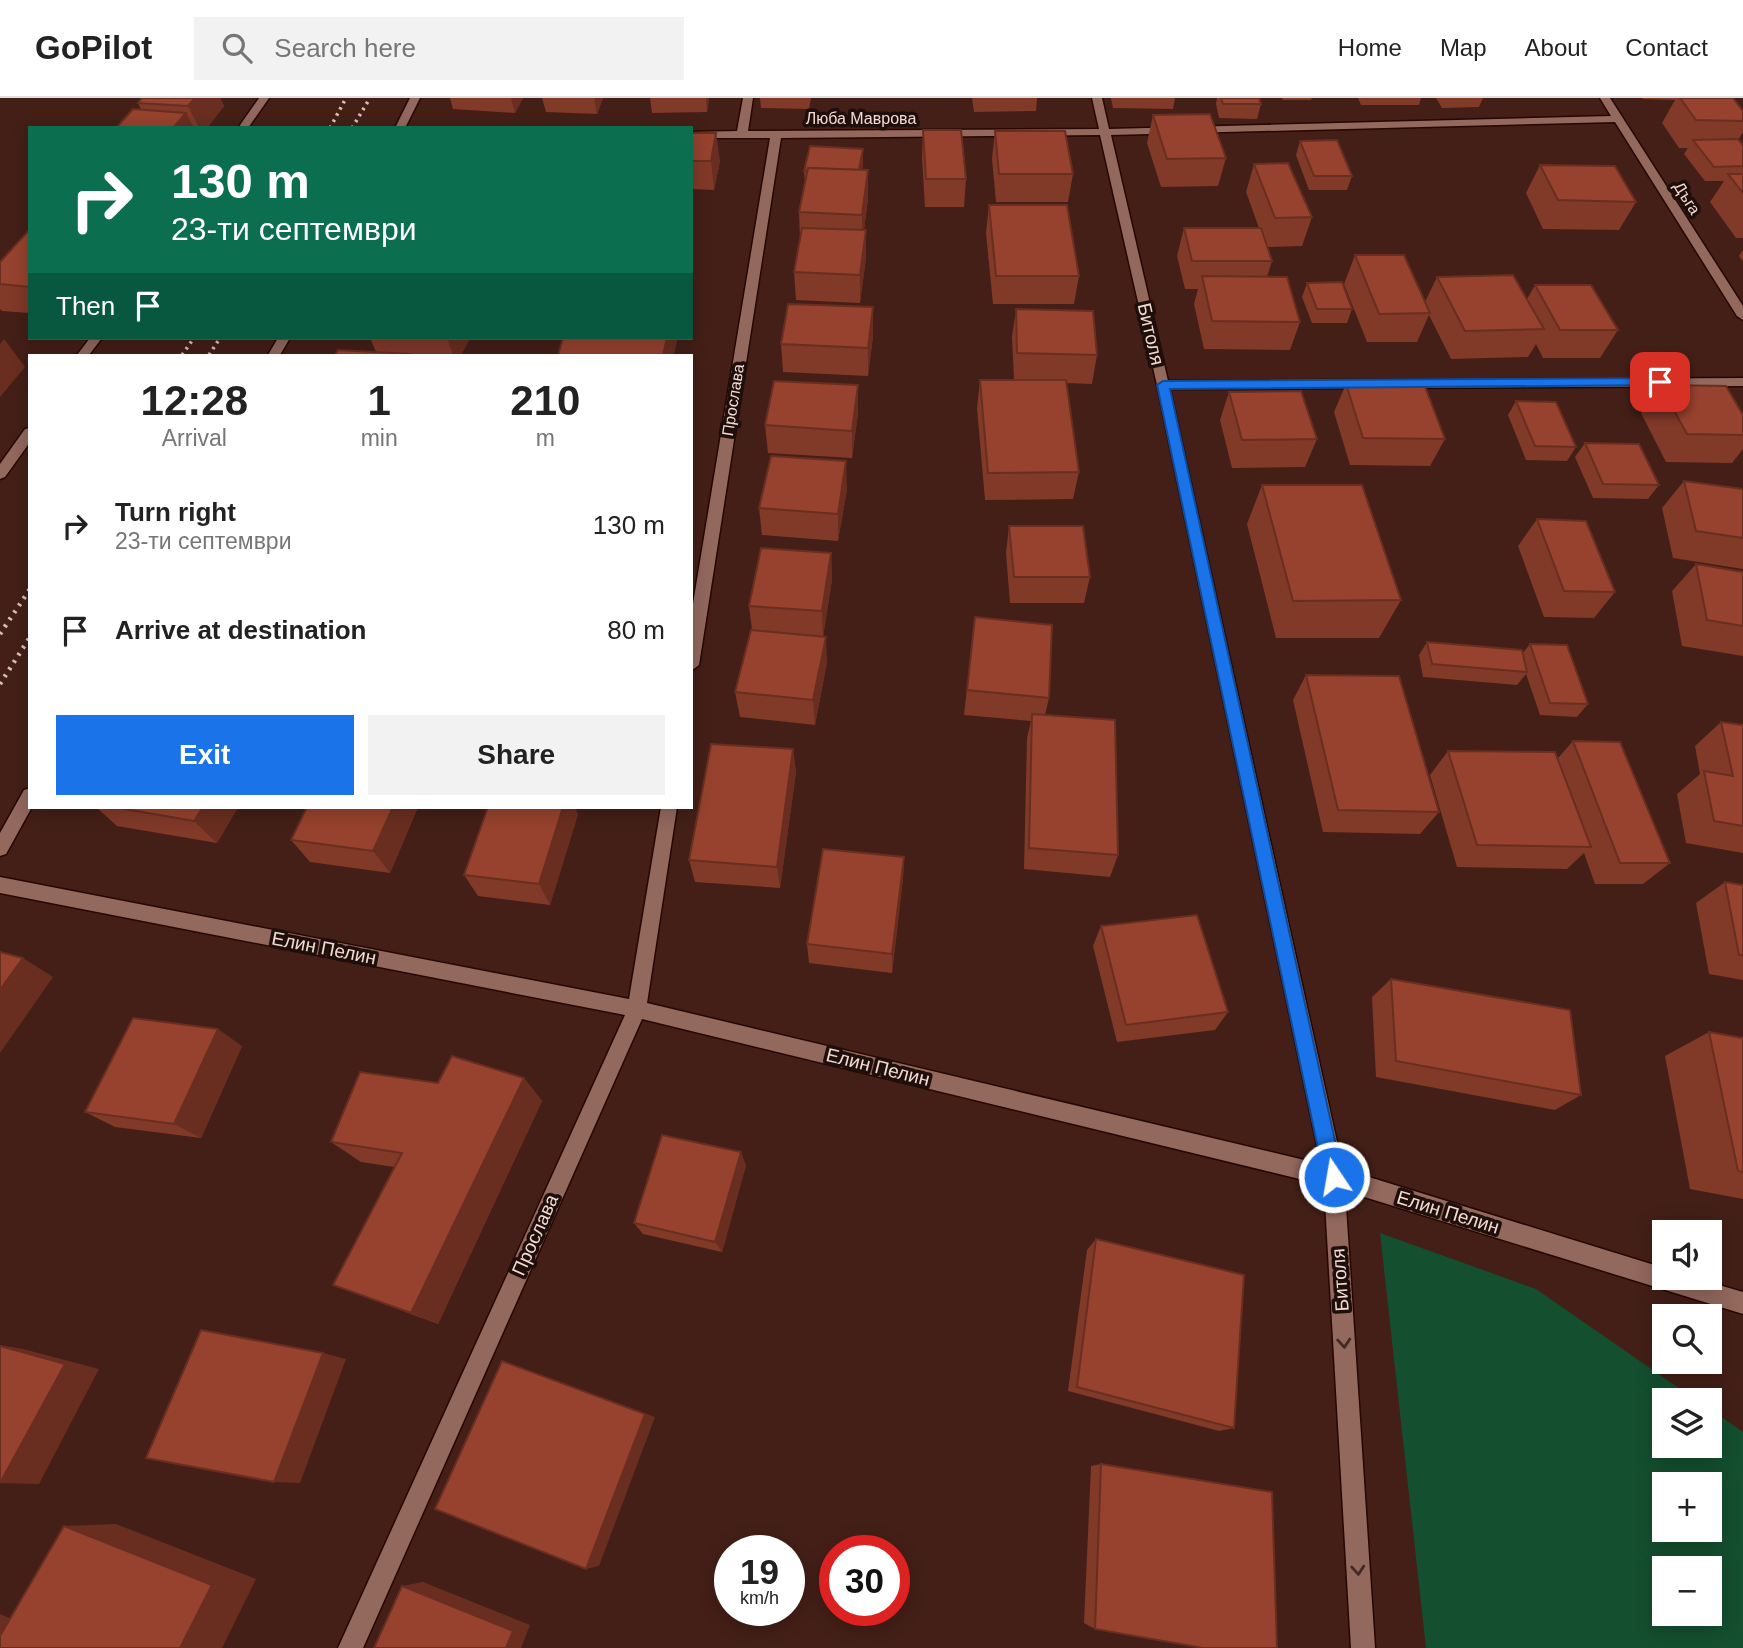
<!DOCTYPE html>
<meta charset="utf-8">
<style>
:root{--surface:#fff;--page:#f2f2f2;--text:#222;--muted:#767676;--line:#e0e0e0;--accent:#1a73e8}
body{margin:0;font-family:Arial,sans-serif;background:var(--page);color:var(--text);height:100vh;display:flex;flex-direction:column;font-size:26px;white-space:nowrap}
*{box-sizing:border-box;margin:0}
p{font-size:23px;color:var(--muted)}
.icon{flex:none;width:38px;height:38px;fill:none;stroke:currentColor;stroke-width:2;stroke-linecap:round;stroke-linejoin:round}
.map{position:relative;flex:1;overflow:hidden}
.sheet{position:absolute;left:28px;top:256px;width:665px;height:455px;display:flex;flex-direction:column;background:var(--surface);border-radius:0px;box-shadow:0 4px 18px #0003}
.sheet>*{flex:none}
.guide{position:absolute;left:28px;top:28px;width:665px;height:214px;border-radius:0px;box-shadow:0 4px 18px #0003;background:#0b6e4f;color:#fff;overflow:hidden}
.tools{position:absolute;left:1652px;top:1122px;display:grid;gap:14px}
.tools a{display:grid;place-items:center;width:70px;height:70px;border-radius:0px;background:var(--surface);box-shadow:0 4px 18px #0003;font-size:35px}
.speed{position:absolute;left:714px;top:1437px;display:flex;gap:14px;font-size:35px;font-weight:700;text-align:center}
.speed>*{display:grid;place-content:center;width:91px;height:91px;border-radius:50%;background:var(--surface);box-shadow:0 4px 18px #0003;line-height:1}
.speed small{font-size:18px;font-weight:400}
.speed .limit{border:10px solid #d22;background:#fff;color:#111}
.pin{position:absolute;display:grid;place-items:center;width:60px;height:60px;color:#fff;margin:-30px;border-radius:14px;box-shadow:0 4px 10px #0006}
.me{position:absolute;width:77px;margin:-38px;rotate:348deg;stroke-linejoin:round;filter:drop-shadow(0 0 5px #0008)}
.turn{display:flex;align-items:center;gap:24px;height:147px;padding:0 28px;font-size:32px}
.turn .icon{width:91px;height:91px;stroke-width:2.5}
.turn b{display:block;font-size:49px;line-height:60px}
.then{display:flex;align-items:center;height:66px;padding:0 28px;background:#0003;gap:14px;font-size:26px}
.eta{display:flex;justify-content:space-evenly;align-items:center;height:119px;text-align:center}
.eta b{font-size:42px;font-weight:600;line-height:49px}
.cta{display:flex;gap:14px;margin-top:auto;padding:14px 28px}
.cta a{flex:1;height:80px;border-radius:0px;background:var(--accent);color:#fff;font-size:28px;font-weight:600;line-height:80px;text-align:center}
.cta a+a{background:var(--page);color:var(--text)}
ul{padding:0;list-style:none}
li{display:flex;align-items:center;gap:21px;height:105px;padding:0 28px}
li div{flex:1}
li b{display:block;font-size:26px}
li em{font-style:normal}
header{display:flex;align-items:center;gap:42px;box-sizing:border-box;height:98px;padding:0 35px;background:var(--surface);border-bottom:2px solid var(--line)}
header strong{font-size:33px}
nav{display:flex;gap:38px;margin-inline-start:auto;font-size:24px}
.search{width:490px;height:63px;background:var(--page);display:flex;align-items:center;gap:18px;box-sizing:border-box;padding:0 24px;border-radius:0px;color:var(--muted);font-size:26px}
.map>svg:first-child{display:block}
.green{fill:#144f2f;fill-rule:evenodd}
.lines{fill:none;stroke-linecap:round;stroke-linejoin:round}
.minor-casing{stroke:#280702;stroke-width:3}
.minor{fill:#93685d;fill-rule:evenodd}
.rail-far1{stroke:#d9bfb9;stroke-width:3.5;stroke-dasharray:2.5 4.5;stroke-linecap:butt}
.rail{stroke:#d9bfb9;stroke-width:4.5;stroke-dasharray:2.5 6;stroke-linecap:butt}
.wall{fill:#813928}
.shaded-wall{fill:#692e20}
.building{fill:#96422e;stroke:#692e20;stroke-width:2}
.oneway{stroke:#422a24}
.route{fill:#1a73e8;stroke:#114b97;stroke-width:2}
.labels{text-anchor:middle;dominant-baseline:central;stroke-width:7;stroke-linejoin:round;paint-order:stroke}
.far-street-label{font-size:16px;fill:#f3dad4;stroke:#1f0f0b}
.street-label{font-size:19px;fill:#f3dad4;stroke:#1f0f0b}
</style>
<header>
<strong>GoPilot</strong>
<div class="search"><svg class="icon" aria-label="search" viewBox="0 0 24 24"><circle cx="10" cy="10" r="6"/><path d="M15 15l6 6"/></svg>Search here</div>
<nav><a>Home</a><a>Map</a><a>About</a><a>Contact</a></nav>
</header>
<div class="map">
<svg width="1743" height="1550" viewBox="0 0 1743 1550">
<rect width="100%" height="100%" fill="#431f17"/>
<path class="green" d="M1380,1135L1536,1191L1696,1302H1664V1348H1710V1311L1743,1334V1550H1426ZM1664,1386H1710V1432H1664ZM1710,1470V1516H1664V1470Z"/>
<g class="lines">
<defs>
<g id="minor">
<path d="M259,0H269L248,30H238Z"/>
<path d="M410,0H420L405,30H395Z"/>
<path d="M743,0H753L748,33L1099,31L1092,0H1102L1109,31L1611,18L1600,0H1610L1743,208V222L1737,218L1615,24L1111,37L1168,283L1743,280V288L1170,291L1343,1071L1664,1170V1180H1695L1743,1194V1216L1345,1093L1375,1550H1351L1324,1087L642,921L363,1550H338L625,917L0,795V779L629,901L661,709H677L647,905L1321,1066L1157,287L1100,37L781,40L699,567L691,573V518L770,40H691V34L737,33Z"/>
<path d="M90,240H102L89,257H77Z"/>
<path d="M278,240H290L280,257H268Z"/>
<path d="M30,330V344L5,379L0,381V366L25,331Z"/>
<path d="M30,690V709H32L6,756L0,758V735L24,692Z"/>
</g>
</defs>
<use href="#minor" class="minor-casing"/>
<use href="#minor" class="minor"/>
<g class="rail-far1">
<path d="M330,30L346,0"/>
<path d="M352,30L370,0"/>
<path d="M182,257L194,240"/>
<path d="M209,257L220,240"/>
</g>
<g class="rail">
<path d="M0,536L30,491"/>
<path d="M0,586L30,539"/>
</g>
</g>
<g class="wall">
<path d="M142,0H220L224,8L207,30H116L141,11L138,5Z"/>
<path d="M450,0H523L515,15L453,11Z"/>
<path d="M542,0H603L597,16L546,14Z"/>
<path d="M650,0H709L707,14L652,15Z"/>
<path d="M760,0H811L809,11L761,10Z"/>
<path d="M972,0H1037L1036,13L974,14Z"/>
<path d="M1111,0H1175L1173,11L1113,10Z"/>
<path d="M1217,0H1265H1259L1261,6L1257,21L1219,20L1216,6Z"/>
<path d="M1282,0H1312L1311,2H1283Z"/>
<path d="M1358,0H1421L1419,7H1361Z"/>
<path d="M1436,0H1483L1479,9L1442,10Z"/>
<path d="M1642,0H1733L1743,13V34L1738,42L1743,47V140H1736L1710,104L1724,83H1705L1684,56L1688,50H1679L1662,25L1675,2L1643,1Z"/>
<path d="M1153,17L1226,60L1218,88L1161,89L1147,45Z"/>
<path d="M923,32L966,81L964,109H925L922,60Z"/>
<path d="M995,33L1073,76L1068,104H996L992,61Z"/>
<path d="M691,35L720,63L714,92L691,91Z"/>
<path d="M1300,43L1352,78L1347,92H1309L1296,57Z"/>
<path d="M863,65L862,72L868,101L864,132H866V160L860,205L796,202L794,174L800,141L799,114L805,85L804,73Z"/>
<path d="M1254,66L1312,119L1302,148L1267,149L1272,163L1267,179L1300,224L1290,252L1204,251L1194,206L1198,191H1185L1177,158L1184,130H1259L1246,94Z"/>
<path d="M1540,67L1636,104L1619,132L1543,131L1526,95Z"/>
<path d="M989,107L1079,178L1074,206H993L986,135Z"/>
<path d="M30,131V215L2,213L0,211V164Z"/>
<path d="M1743,152V163L1739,158Z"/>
<path d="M1355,157L1425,204L1437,179L1527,201L1535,187L1618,232L1600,260H1543L1536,246L1528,259L1451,261L1429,217L1417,244H1367L1344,186Z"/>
<path d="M1307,185L1352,211L1347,225H1312L1302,199Z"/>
<path d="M1016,211L1097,257L1092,286L1066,285L1079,374L1073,401L985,402L977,310L980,282H1014L1012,239Z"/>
<path d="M873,238L868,278L783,274L781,246Z"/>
<path d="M370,240H470L461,257H335L376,254Z"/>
<path d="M1346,286L1445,341L1430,368L1350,367L1334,314Z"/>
<path d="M1660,287L1743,317V351L1732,365L1666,364L1641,315Z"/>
<path d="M1229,294L1317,341L1305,369L1232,370L1220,322Z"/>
<path d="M1516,303L1576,349L1567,363L1526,362L1508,317Z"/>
<path d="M858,315L852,360L768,355L765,327Z"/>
<path d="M1585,345L1659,387L1648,401L1593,400L1575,359Z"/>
<path d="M1684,383L1743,391V471L1673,460L1662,410Z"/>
<path d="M1262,387L1401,502L1379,540H1276L1247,426Z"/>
<path d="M847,391L838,443L762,437L759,410Z"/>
<path d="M1537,421L1615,494L1594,520L1544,519L1518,448Z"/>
<path d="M1009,428L1090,479L1084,505H1010L1006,455Z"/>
<path d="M831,455L832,482L823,539L827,564L815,627L740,619L735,594L752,532L749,508Z"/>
<path d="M1696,466L1743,474V558L1682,548L1672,493Z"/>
<path d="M975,519L1049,600L1045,617L1118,757L1110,779L1024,771L1027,640L1031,623L964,617Z"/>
<path d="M1427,544L1522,556L1530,546L1588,606L1577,619L1540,617L1526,576L1517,587L1423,579L1419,557Z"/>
<path d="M1306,577L1439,714L1420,736L1323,734L1293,602Z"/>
<path d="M1721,624L1743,627V755L1686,745L1677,696L1700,676L1695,648Z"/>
<path d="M1573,643L1670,765L1643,786H1595L1584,755L1567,771L1457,769L1430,677L1448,653L1558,660Z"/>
<path d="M793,651L796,674L780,790L695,784L689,762Z"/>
<path d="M96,709H238L217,745L117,728Z"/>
<path d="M418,709L390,775L310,764L291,742Z"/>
<path d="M578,716L550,807L478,798L464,777Z"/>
<path d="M904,759L903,780L892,875L809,865L807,846Z"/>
<path d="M1725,784L1743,787V882L1709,876L1696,805Z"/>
<path d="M1101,828L1228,914L1215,932L1117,944L1093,848Z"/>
<path d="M1391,881L1581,997L1555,1012L1376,979L1372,899Z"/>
<path d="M1709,934L1743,940V1101L1690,1091L1665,958Z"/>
<path d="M242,948L201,1040L115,1029L85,1014Z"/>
<path d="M524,980L542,1003L438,1226L333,1187L394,1069L361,1064L331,1044L438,985Z"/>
<path d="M746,1067L722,1154L643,1136L634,1125Z"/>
<path d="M1096,1141L1234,1330L1219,1333L1068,1293L1087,1152Z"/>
<path d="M1101,1366L1095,1531L1084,1525L1091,1368Z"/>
</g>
<g class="shaded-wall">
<path d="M195,0H220L224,8L207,30H199L188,8Z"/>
<path d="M511,0H523L515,15Z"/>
<path d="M594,0H603L597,16Z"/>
<path d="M706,0H709L707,14Z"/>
<path d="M186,15L194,30H173Z"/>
<path d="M716,35L720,63L714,92L711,63Z"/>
<path d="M863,51V65L859,90L858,75Z"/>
<path d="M868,72V101L862,145V117Z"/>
<path d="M866,132V160L860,205V177Z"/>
<path d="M873,209V238L868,278V250Z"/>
<path d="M447,240H470L461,257H453Z"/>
<path d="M667,240H677V243L674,257H663Z"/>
<path d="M4,241L25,269L0,299V246Z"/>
<path d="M858,287V315L852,360V333Z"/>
<path d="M846,363L847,391L838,443V416Z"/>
<path d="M831,455L832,482L823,539L822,513Z"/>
<path d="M826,539L827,564L815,627L813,602Z"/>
<path d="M793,651L796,674L780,790L777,769Z"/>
<path d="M203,709H238L217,745L194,723Z"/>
<path d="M393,709H418L390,775L373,753Z"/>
<path d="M563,709H575L578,716L550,807L539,786Z"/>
<path d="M904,759L903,780L892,875V856Z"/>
<path d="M23,860L53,879L0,955V892Z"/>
<path d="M218,931L242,948L201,1040L174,1026Z"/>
<path d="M524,980L542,1003L438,1226L411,1215Z"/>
<path d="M741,1054L746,1067L722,1154L715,1144Z"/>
<path d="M0,1247L23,1251L99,1271L39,1386L0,1385Z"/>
<path d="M323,1255L346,1261L300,1385L274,1384Z"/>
<path d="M502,1263L655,1319L599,1468L586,1471Z"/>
<path d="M116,1426L256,1481L222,1550H180L64,1428Z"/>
<path d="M423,1484L530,1527L521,1550H506L402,1488Z"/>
<path d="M0,1516L14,1522L0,1546Z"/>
</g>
<g class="building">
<path d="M142,0H195L188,8L138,5Z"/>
<path d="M1221,0H1259L1261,6H1223Z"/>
<path d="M1680,0H1733L1743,13V23L1696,22Z"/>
<path d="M133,11L186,15L173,30H116Z"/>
<path d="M1210,16L1226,60L1167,61L1153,17Z"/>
<path d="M923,32H961L966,81H926Z"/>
<path d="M995,33H1065L1073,76H999Z"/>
<path d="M691,35H716L711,63H691Z"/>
<path d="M1738,41L1743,47V68L1714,69L1693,42Z"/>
<path d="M1337,42L1352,78H1314L1300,43Z"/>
<path d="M810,48L863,51L859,72L808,70L807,73H804Z"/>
<path d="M1288,65L1312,119L1275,120L1254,66Z"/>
<path d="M1540,67L1615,68L1636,104L1558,102Z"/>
<path d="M808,70L868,72L862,117L799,114Z"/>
<path d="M1728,76H1743V95Z"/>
<path d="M989,107H1067L1079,178H996Z"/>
<path d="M802,130L866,132L860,177L794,174Z"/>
<path d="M1184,130H1261L1272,163H1192Z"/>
<path d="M30,131V189L0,186V164Z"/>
<path d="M1355,157H1404L1430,215L1379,216Z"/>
<path d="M1513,177L1544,231L1465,233L1437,179Z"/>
<path d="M1202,178L1287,179L1300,224L1212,223Z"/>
<path d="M1342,184L1352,211H1317L1307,185Z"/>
<path d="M1535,187H1591L1618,232H1560Z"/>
<path d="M788,206L873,209L868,250L781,246Z"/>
<path d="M1016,211L1093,213L1097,257L1017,255Z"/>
<path d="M563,240H667L663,257H558Z"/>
<path d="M338,252L410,256L409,257H335Z"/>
<path d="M980,282H1066L1079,374L988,375Z"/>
<path d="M774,283L858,287L852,333L765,327Z"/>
<path d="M1346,286H1424L1445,341L1363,340Z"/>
<path d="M1660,287L1726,288L1743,317V337L1687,336Z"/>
<path d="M1301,293L1317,341L1242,342L1229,294Z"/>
<path d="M1516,303L1556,304L1576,349L1535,348Z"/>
<path d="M1585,345L1639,346L1659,387L1603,386Z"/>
<path d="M771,358L846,363L838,416L759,410Z"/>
<path d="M1684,383L1743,391V440L1696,433Z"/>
<path d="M1262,387H1362L1401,502L1293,503Z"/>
<path d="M1537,421L1586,423L1615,494L1564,493Z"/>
<path d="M1009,428H1083L1090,479H1014Z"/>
<path d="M761,450L831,455L822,513L749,508Z"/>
<path d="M1696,466L1743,474V528L1707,522Z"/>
<path d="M975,519L1052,527L1049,600L967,592Z"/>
<path d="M751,532L826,539L813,602L735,594Z"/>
<path d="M1427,544L1522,552L1527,574L1432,566Z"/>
<path d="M1530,546L1567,547L1588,606L1550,605Z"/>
<path d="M1306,577L1399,578L1439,714L1338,712Z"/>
<path d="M1032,616L1115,622L1118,757L1029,750Z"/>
<path d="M1721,624L1743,627V728L1714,723L1704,673L1733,678Z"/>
<path d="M1573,643L1620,644L1670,765H1620Z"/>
<path d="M711,646L793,651L777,769L689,762Z"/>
<path d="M1448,653L1555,654L1591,749L1477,747Z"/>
<path d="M113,709H203L194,723Z"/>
<path d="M307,709H393L373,753L291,742Z"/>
<path d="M488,709H563L539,786L464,777Z"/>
<path d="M823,751L904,759L892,856L807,846Z"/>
<path d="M1725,784L1743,787V857H1739Z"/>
<path d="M1197,817L1228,914L1126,927L1101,828Z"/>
<path d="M0,854L23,860L0,892Z"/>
<path d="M1391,881L1570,912L1581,997L1396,963Z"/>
<path d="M133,920L218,931L174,1026L85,1014Z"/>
<path d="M1709,934L1743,940V1074L1738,1073Z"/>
<path d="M452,958L524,980L411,1215L333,1187L402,1055L331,1044L360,974L438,985Z"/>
<path d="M662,1037L741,1054L715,1144L634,1125Z"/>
<path d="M1096,1141L1244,1177L1234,1330L1077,1289Z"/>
<path d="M201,1232L323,1255L274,1384L146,1360Z"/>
<path d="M0,1248L65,1266L0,1385Z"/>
<path d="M502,1263L645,1316L586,1471L435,1411Z"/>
<path d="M1101,1366L1272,1394L1277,1550H1203L1095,1531Z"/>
<path d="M64,1428L212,1487L180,1550H0V1538Z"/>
<path d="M402,1488L513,1533L506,1550H374Z"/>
</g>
<defs><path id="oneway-chevron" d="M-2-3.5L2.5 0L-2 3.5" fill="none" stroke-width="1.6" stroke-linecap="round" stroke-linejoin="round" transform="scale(1.75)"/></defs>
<g class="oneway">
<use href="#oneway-chevron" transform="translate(1344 1245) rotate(86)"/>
<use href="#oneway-chevron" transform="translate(1358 1472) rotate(86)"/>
</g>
<path class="route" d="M1660,280L1664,281V287L1170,291L1343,1079L1340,1085L1334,1088L1327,1085L1324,1079L1157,287L1163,283Z"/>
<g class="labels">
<g class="far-street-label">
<text x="861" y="20">Люба Маврова</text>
<text transform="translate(1687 100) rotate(58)">Дъга</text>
<text transform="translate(733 302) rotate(-81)">Прослава</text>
</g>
<g class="street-label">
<text transform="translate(1151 236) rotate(77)">Битоля</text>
<text transform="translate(324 850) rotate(11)">Елин Пелин</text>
<text transform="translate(878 969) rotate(14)">Елин Пелин</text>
<text transform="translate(1448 1114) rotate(17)">Елин Пелин</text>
<text transform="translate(535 1137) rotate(-66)">Прослава</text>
<text transform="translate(1340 1182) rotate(-94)">Битоля</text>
</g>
</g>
</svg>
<div class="tools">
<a><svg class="icon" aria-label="sound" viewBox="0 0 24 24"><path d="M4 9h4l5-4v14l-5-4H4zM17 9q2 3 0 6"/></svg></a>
<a><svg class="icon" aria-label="search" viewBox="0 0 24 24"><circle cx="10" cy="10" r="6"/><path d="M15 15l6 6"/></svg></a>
<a><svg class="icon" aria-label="layers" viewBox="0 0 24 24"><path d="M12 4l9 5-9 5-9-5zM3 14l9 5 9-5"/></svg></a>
<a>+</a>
<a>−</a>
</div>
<div class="speed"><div>19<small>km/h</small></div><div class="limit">30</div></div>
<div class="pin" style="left:1660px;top:284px;background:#d93025"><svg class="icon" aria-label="arrive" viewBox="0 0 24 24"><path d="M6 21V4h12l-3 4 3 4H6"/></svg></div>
<svg class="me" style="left:1334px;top:1079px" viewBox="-20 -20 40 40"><circle r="17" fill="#1a73e8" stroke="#fff" stroke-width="3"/><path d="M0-11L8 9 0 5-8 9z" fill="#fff"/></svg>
<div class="guide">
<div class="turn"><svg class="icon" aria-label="right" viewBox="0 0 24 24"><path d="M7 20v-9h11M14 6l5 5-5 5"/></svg><div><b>130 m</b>23-ти септември</div></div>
<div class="then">Then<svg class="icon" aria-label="arrive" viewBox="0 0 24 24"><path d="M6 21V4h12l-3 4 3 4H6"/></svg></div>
</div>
<section class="sheet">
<div class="eta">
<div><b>12:28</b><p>Arrival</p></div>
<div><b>1</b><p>min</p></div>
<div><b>210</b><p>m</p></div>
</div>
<ul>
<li><svg class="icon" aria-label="right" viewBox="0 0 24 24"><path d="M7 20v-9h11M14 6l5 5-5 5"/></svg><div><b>Turn right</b><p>23-ти септември</p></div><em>130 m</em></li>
<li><svg class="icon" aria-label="arrive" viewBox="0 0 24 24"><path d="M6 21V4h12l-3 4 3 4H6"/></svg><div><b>Arrive at destination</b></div><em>80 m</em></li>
</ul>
<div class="cta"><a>Exit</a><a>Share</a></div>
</section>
</div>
